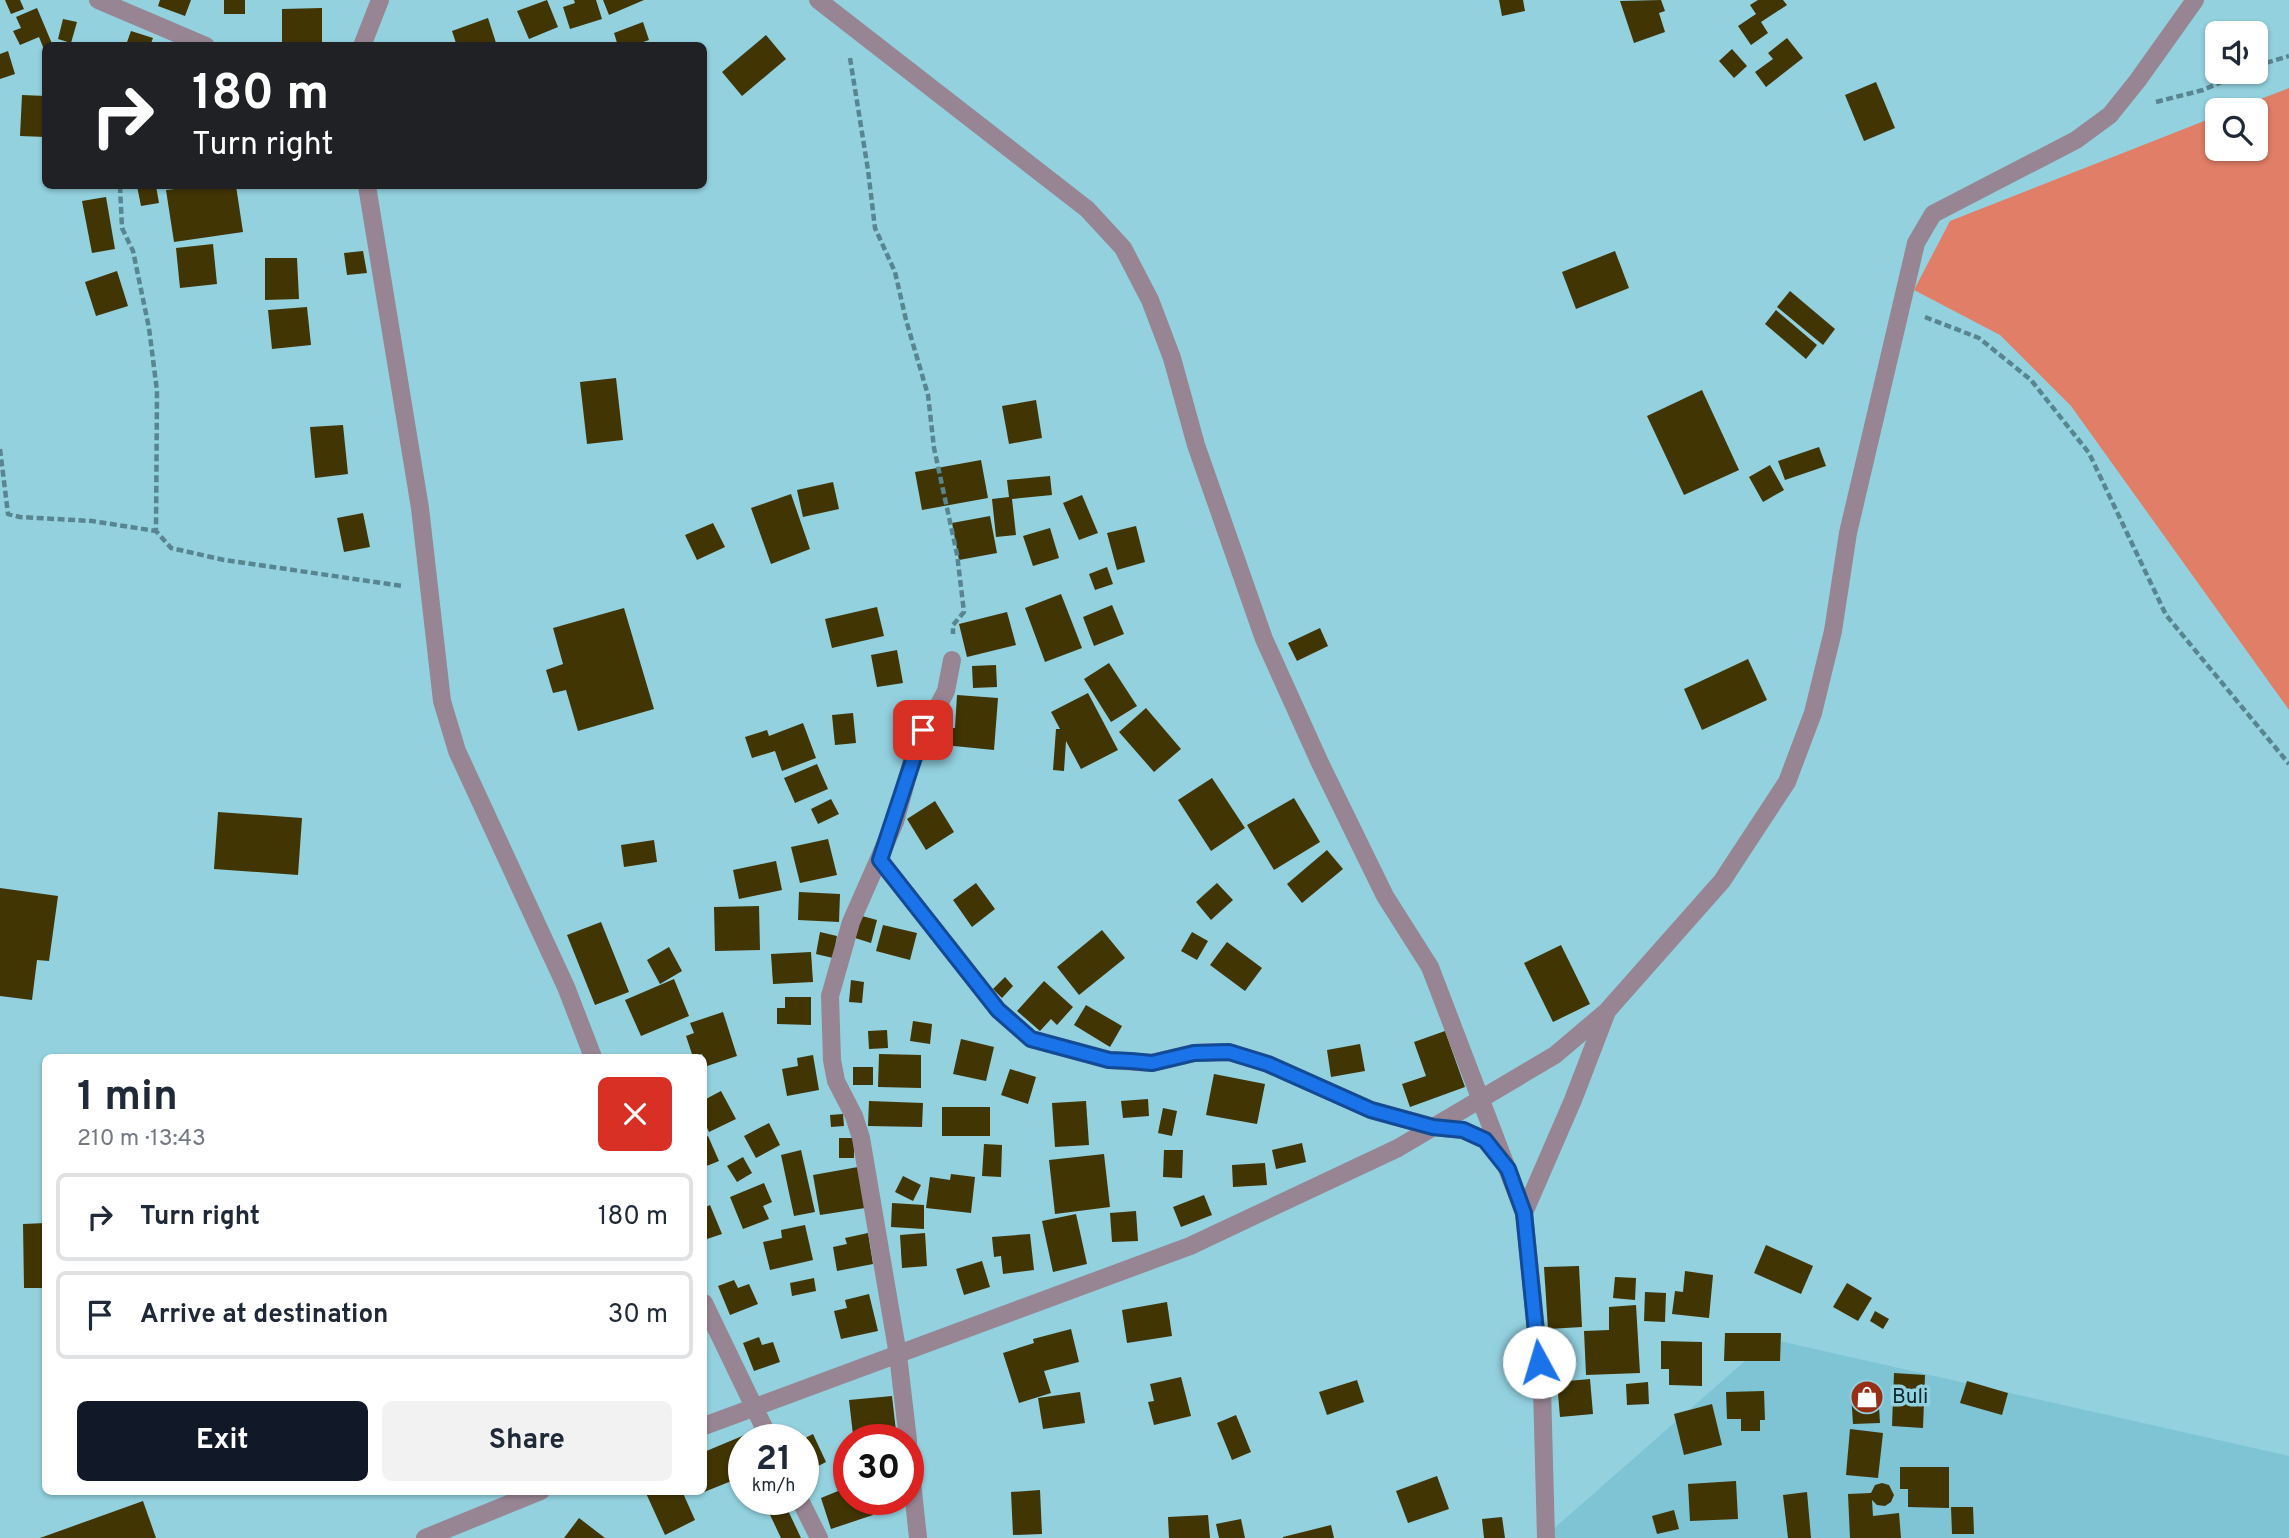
<!DOCTYPE html>
<meta charset="utf-8">
<style>
:root{--surface:#fff;--page:#f2f2f3;--text:#1f2937;--muted:#747a83;--line:#e0e1e3;--accent:#111827}
body{margin:0;font-family:Overpass,sans-serif;background:var(--page);color:var(--text);height:100vh;display:flex;flex-direction:column;font-size:26px;white-space:nowrap}
*{box-sizing:border-box;margin:0}
p{font-size:23px;color:var(--muted)}
.icon{flex:none;width:38px;height:38px;fill:none;stroke:currentColor;stroke-width:2;stroke-linecap:round;stroke-linejoin:round}
.map{position:relative;flex:1;overflow:hidden}
.side{position:absolute;left:42px;top:1054px;width:665px;height:441px;display:flex;flex-direction:column;background:var(--surface);border-radius:10px;box-shadow:0 2px 5px #0004}
.side>*{flex:none}
.top-card{position:absolute;left:42px;top:42px;width:665px;height:147px;border-radius:10px;box-shadow:0 2px 5px #0004;background:#202124;color:#fff;overflow:hidden}
.controls{position:absolute;left:2205px;top:21px;display:grid;gap:14px}
.controls a{display:grid;place-items:center;width:63px;height:63px;border-radius:10px;background:var(--surface);box-shadow:0 2px 5px #0004;font-size:35px}
.speed{position:absolute;left:728px;top:1424px;display:flex;gap:14px;font-size:35px;font-weight:700;text-align:center}
.speed>*{display:grid;place-content:center;width:91px;height:91px;border-radius:50%;background:var(--surface);box-shadow:0 2px 5px #0004;line-height:1}
.speed small{font-size:18px;font-weight:400}
.speed .limit{border:10px solid #d22;background:#fff;color:#111}
.pin{position:absolute;display:grid;place-items:center;width:60px;height:60px;color:#fff;margin:-30px;border-radius:14px;box-shadow:0 4px 10px #0006}
.me{position:absolute;width:77px;margin:-38px;rotate:354deg;stroke-linejoin:round;filter:drop-shadow(0 0 5px #0008)}
.turn{display:flex;align-items:center;gap:24px;height:147px;padding:0 35px;font-size:32px}
.turn .icon{width:91px;height:91px;stroke-width:2.5}
.turn b{display:block;font-size:49px;line-height:60px}
.round{display:grid;place-items:center;flex:none;width:74px;height:74px;border-radius:10px;background:var(--page)}
.summary{display:flex;align-items:center;justify-content:space-between;height:119px;padding:0 35px}
h1{font-size:42px;font-weight:700;line-height:52px}
.action{display:flex;gap:14px;margin-top:auto;padding:14px 35px}
.action a{flex:1;height:80px;border-radius:10px;background:var(--accent);color:#fff;font-size:28px;font-weight:700;line-height:80px;text-align:center}
.action a+a{background:var(--page);color:var(--text)}
ul{padding:0;list-style:none}
li{display:flex;align-items:center;gap:21px;height:88px;margin:0 14px 10px;padding:0 21px;border:4px solid var(--line);border-radius:10px}
li div{flex:1}
li b{display:block;font-size:26px}
li em{font-style:normal}
.map>svg:first-child{display:block}
.built{fill:#7ec4d5}
.green{fill:#e07e67}
.building{fill:#413503}
.lines{fill:none;stroke-linecap:round;stroke-linejoin:round}
.path{stroke:#588690;stroke-width:4.5;stroke-dasharray:7 3.5;stroke-linecap:butt}
.minor{stroke:#978593;stroke-width:18}
.route-casing{stroke:#114b97;stroke-width:18}
.route{stroke:#1a73e8;stroke-width:12}
.labels{text-anchor:middle;dominant-baseline:central;stroke-width:7;stroke-linejoin:round;paint-order:stroke}
.poi-label{font-size:21px;fill:#0b252b;stroke:#93d1df;text-anchor:start}
</style>
<div class="map">
<svg width="2289" height="1538" viewBox="0 0 2289 1538">
<rect width="100%" height="100%" fill="#93d1df"/>
<path class="built" d="M1770,1339L2289,1456V1538H1543Z"/>
<path class="green" d="M2289,88V710L2071,406L2000,335L1914,290L1950,221L2217,116V149H2256V110H2232Z"/>
<g class="building">
<path d="M5,0H20L24,9L11,14Z"/>
<path d="M160,0H191L185,16L158,6Z"/>
<rect x="224" y="0" width="21" height="14"/>
<path d="M547,0L558,27L529,39L517,11Z"/>
<path d="M574,0H596L602,19L570,29L563,7L575,3Z"/>
<path d="M603,0H644L609,15Z"/>
<path d="M1499,0H1523L1525,11L1502,16Z"/>
<path d="M1661,0L1665,11L1659,13L1665,32L1634,43L1620,1Z"/>
<path d="M1758,0H1783L1787,5L1761,22L1768,33L1751,45L1738,26L1756,14L1750,5Z"/>
<path d="M37,8L53,46H46L45,52L39,37L20,45L13,31L21,28L16,17Z"/>
<path d="M322,8V46H282V9Z"/>
<path d="M488,18L497,46H457L452,31Z"/>
<path d="M63,19L77,22L71,43L58,39Z"/>
<path d="M643,22L649,40L632,46H618L614,33Z"/>
<path d="M131,31L153,38L150,46L126,45Z"/>
<path d="M766,35L786,59L742,96L722,72Z"/>
<path d="M1787,38L1803,58L1766,87L1755,72L1773,59L1768,53Z"/>
<path d="M1732,49L1747,66L1734,78L1719,61Z"/>
<path d="M8,51L15,74L0,79V54Z"/>
<path d="M1876,82L1895,128L1864,141L1845,95Z"/>
<path d="M22,95L46,96V137L20,136Z"/>
<path d="M137,186H156L159,203L141,206Z"/>
<path d="M201,186H236L243,232L174,242L166,190Z"/>
<path d="M106,197L115,249L92,253L82,201Z"/>
<path d="M213,244L217,284L180,288L176,248Z"/>
<path d="M363,251L367,273L347,275L344,253Z"/>
<path d="M1615,251L1629,288L1576,309L1562,272Z"/>
<path d="M265,258H297L299,299L265,300Z"/>
<path d="M117,271L128,306L96,316L85,282Z"/>
<path d="M1790,291L1835,329L1823,345L1777,307Z"/>
<path d="M307,307L311,345L272,349L268,310Z"/>
<path d="M1776,310L1817,345L1806,359L1765,324Z"/>
<path d="M616,378L623,440L587,444L580,382Z"/>
<path d="M1702,390L1739,470L1684,495L1647,416Z"/>
<path d="M1036,400L1042,438L1009,444L1002,406Z"/>
<path d="M343,425L348,474L315,478L310,427Z"/>
<path d="M1819,447L1826,466L1785,480L1778,461Z"/>
<path d="M981,460L988,498L922,510L915,472Z"/>
<path d="M1770,465L1784,490L1763,502L1749,477Z"/>
<path d="M1050,476L1052,495L1012,499L1016,535L996,537L992,499L1009,497L1007,480Z"/>
<path d="M833,482L839,509L803,517L797,490Z"/>
<path d="M791,494L810,549L771,564L751,508Z"/>
<path d="M1082,495L1098,533L1079,540L1063,503Z"/>
<path d="M363,513L370,547L344,552L337,518Z"/>
<path d="M990,516L997,553L959,560L952,523Z"/>
<path d="M713,523L725,547L697,560L685,535Z"/>
<path d="M1136,526L1145,562L1117,570L1107,533Z"/>
<path d="M1050,528L1059,558L1033,566L1023,536Z"/>
<path d="M1107,567L1113,584L1095,590L1089,574Z"/>
<path d="M1061,594L1082,648L1045,662L1025,608Z"/>
<path d="M1112,605L1124,634L1094,646L1083,617Z"/>
<path d="M877,607L884,636L832,648L825,619Z"/>
<path d="M624,608L654,709L578,731L566,690L553,693L546,670L563,664L553,628Z"/>
<path d="M1007,612L1016,645L967,657L959,624Z"/>
<path d="M1320,628L1328,646L1297,661L1288,643Z"/>
<path d="M897,650L903,683L877,687L871,655Z"/>
<path d="M1748,659L1767,700L1702,730L1684,689Z"/>
<path d="M1109,663L1137,706L1111,722L1084,679Z"/>
<path d="M996,665L997,687L973,688L972,666Z"/>
<path d="M1088,693L1118,750L1081,769L1066,741L1064,771L1053,770L1056,729H1060L1051,712Z"/>
<path d="M957,695L998,698L994,750L944,745L946,728H955Z"/>
<path d="M1146,708L1181,749L1154,772L1119,732Z"/>
<path d="M853,713L856,743L835,745L832,715Z"/>
<path d="M803,723L816,758L782,771L775,751L752,758L745,737L767,730L769,736Z"/>
<path d="M817,764L828,789L795,803L784,778Z"/>
<path d="M1212,778L1245,828L1211,851L1178,800Z"/>
<path d="M1294,798L1320,842L1274,870L1247,825Z"/>
<path d="M831,799L839,814L818,824L811,809Z"/>
<path d="M935,801L954,832L926,850L907,819Z"/>
<path d="M218,812L302,818L298,875L214,869Z"/>
<path d="M828,839L837,875L800,883L791,847Z"/>
<path d="M654,840L657,862L624,867L621,845Z"/>
<path d="M1327,850L1343,869L1302,903L1287,884Z"/>
<path d="M776,861L782,890L739,899L733,870Z"/>
<path d="M976,883L995,909L972,927L953,900Z"/>
<path d="M1217,883L1233,900L1211,920L1196,902Z"/>
<path d="M0,888L58,896L49,961L37,960L32,1000L0,996Z"/>
<path d="M799,892L840,894L839,922L798,920Z"/>
<path d="M759,906L760,950L715,951L714,907Z"/>
<path d="M862,916L877,920L871,943L855,938Z"/>
<path d="M601,922L629,992L595,1005L567,935Z"/>
<path d="M883,925L917,933L910,960L876,951Z"/>
<path d="M1102,930L1125,958L1079,995L1057,967Z"/>
<path d="M820,932L837,936L833,958L816,954Z"/>
<path d="M1192,932L1208,941L1197,960L1181,951Z"/>
<path d="M1227,942L1262,968L1245,991L1210,965Z"/>
<path d="M1561,945L1590,1004L1553,1022L1524,963Z"/>
<path d="M669,947L682,971L660,984L647,960Z"/>
<path d="M811,952L813,982L773,984L771,954Z"/>
<path d="M1005,977L1013,986L1002,998L993,989Z"/>
<path d="M674,979L689,1016L641,1036L625,1000Z"/>
<path d="M851,980L864,982L862,1003L849,1002Z"/>
<path d="M1044,981L1073,1007L1057,1025L1051,1019L1040,1031L1017,1011Z"/>
<path d="M785,997H811V1025L777,1024V1008H785Z"/>
<path d="M1086,1005L1122,1026L1110,1047L1074,1025Z"/>
<path d="M723,1012L737,1056L707,1066L702,1054L693,1057L686,1036L694,1033L690,1023Z"/>
<path d="M913,1021L932,1024L930,1044L910,1041Z"/>
<path d="M887,1030L888,1048L869,1049L868,1031Z"/>
<path d="M1445,1031L1465,1087L1410,1107L1402,1084L1426,1076L1414,1042Z"/>
<path d="M961,1039L994,1047L986,1081L953,1074Z"/>
<path d="M1360,1044L1365,1071L1331,1077L1327,1050Z"/>
<path d="M879,1054L921,1055V1088L878,1087Z"/>
<path d="M813,1055L819,1090L787,1096L782,1069L798,1066L797,1058Z"/>
<rect x="853" y="1067" width="20" height="18"/>
<path d="M1010,1069L1036,1077L1028,1104L1001,1095Z"/>
<path d="M1214,1074L1265,1084L1257,1124L1206,1115Z"/>
<path d="M721,1091L736,1119L709,1132L704,1121V1100Z"/>
<path d="M1148,1099L1149,1116L1123,1118L1121,1101Z"/>
<path d="M869,1101L923,1103L922,1127L868,1126Z"/>
<path d="M1086,1101L1089,1145L1055,1147L1052,1103Z"/>
<rect x="942" y="1107" width="48" height="29"/>
<path d="M1163,1108L1177,1111L1172,1136L1158,1133Z"/>
<path d="M843,1114L844,1126L831,1127L830,1115Z"/>
<path d="M769,1123L780,1145L756,1158L744,1136Z"/>
<path d="M708,1136L719,1161L704,1167V1138Z"/>
<rect x="839" y="1138" width="15" height="20"/>
<path d="M1302,1143L1306,1162L1276,1169L1272,1150Z"/>
<path d="M984,1144L1002,1145L1001,1177L982,1176Z"/>
<path d="M801,1150L815,1212L794,1216L781,1155Z"/>
<path d="M1164,1150H1183L1182,1178L1163,1177Z"/>
<path d="M1104,1154L1110,1207L1055,1214L1049,1160Z"/>
<path d="M743,1157L752,1173L737,1182L727,1166Z"/>
<path d="M1265,1163L1267,1185L1233,1187L1232,1165Z"/>
<path d="M858,1167L865,1208L820,1215L813,1175Z"/>
<path d="M951,1174L975,1177L971,1213L926,1208L930,1177L950,1180Z"/>
<path d="M903,1176L921,1185L913,1201L895,1192Z"/>
<path d="M764,1183L772,1202L763,1206L769,1219L743,1229L730,1197Z"/>
<path d="M1204,1195L1212,1215L1181,1227L1173,1207Z"/>
<path d="M892,1203L924,1205V1229L891,1227Z"/>
<path d="M710,1205L722,1234L704,1240V1208Z"/>
<path d="M1136,1211L1138,1241L1112,1242L1110,1213Z"/>
<path d="M1076,1214L1087,1264L1053,1272L1042,1221Z"/>
<path d="M46,1223V1288H24L23,1224Z"/>
<path d="M805,1225L813,1260L770,1270L763,1242L782,1238L781,1230Z"/>
<path d="M868,1233L873,1264L837,1271L833,1247L847,1244L845,1238Z"/>
<path d="M925,1233L927,1266L902,1268L900,1235Z"/>
<path d="M1030,1234L1034,1270L1003,1274L1001,1256L994,1257L992,1237Z"/>
<path d="M1766,1245L1813,1266L1801,1294L1754,1273Z"/>
<path d="M982,1261L990,1287L964,1295L956,1269Z"/>
<path d="M1579,1266L1582,1327L1548,1329L1544,1267Z"/>
<path d="M1685,1271L1713,1275L1709,1318L1672,1314L1675,1291L1683,1292Z"/>
<path d="M1615,1277L1636,1278L1635,1300L1613,1298Z"/>
<path d="M814,1278L816,1291L792,1296L790,1283Z"/>
<path d="M734,1280L738,1288L749,1284L758,1304L730,1315L718,1286Z"/>
<path d="M1847,1283L1872,1298L1858,1321L1833,1307Z"/>
<path d="M1645,1292L1666,1293L1665,1322L1644,1321Z"/>
<path d="M869,1294L878,1331L841,1339L834,1311L847,1308L845,1300Z"/>
<path d="M1167,1302L1172,1336L1127,1343L1122,1310Z"/>
<path d="M1636,1305L1640,1373L1586,1375L1584,1331L1609,1330V1307Z"/>
<path d="M1875,1311L1889,1319L1883,1329L1870,1321Z"/>
<path d="M1071,1329L1079,1362L1044,1371L1051,1393L1019,1403L1003,1353L1034,1343L1033,1339Z"/>
<path d="M1725,1333H1781L1780,1361H1724Z"/>
<path d="M759,1337L762,1345L773,1342L780,1362L754,1371L743,1343Z"/>
<path d="M1661,1341L1702,1342V1386L1669,1385V1369H1661Z"/>
<path d="M1894,1373L1925,1375L1923,1428L1892,1426Z"/>
<path d="M1181,1377L1191,1416L1154,1425L1148,1402L1154,1401L1150,1384Z"/>
<path d="M1590,1379L1593,1414L1560,1417L1557,1382Z"/>
<path d="M1357,1380L1364,1402L1327,1415L1319,1392Z"/>
<path d="M1967,1381L2008,1393L2002,1415L1960,1403Z"/>
<path d="M1648,1382L1649,1404L1627,1405L1626,1384Z"/>
<path d="M1764,1391L1765,1420H1760V1431H1741V1419H1727L1726,1392Z"/>
<path d="M1080,1392L1085,1423L1043,1429L1038,1398Z"/>
<path d="M1878,1392L1880,1423L1853,1424L1851,1393Z"/>
<path d="M892,1396L896,1431L853,1435L849,1400Z"/>
<path d="M1712,1404L1722,1445L1684,1455L1674,1414Z"/>
<path d="M1236,1415L1251,1452L1232,1460L1217,1423Z"/>
<path d="M1850,1429L1883,1433L1878,1478L1846,1475Z"/>
<path d="M747,1434L749,1440H744V1476L704,1492V1452Z"/>
<path d="M813,1434L826,1462L803,1474V1439Z"/>
<path d="M1900,1467H1949V1508L1908,1507V1489H1900Z"/>
<path d="M1437,1476L1449,1509L1408,1523L1396,1491Z"/>
<path d="M849,1478V1500H868L873,1515L831,1529L821,1498L838,1491L835,1483Z"/>
<path d="M1736,1481L1738,1519L1690,1521L1688,1484Z"/>
<path d="M1882,1483L1889,1485L1894,1495L1891,1502L1885,1506L1877,1505L1872,1500L1873,1516L1899,1513L1901,1538H1850L1848,1494L1871,1493L1875,1485Z"/>
<path d="M1040,1490L1042,1534L1013,1535L1011,1492Z"/>
<path d="M645,1491H682L695,1520L665,1535Z"/>
<path d="M1807,1492L1811,1538H1788L1783,1495Z"/>
<path d="M763,1500H783L801,1538H781Z"/>
<path d="M143,1501L156,1538H40Z"/>
<path d="M1951,1507H1973L1974,1534H1952Z"/>
<path d="M1674,1510L1679,1529L1657,1534L1652,1516Z"/>
<path d="M1208,1515L1210,1538H1169L1168,1517Z"/>
<path d="M1502,1517L1505,1538H1484L1482,1519Z"/>
<path d="M579,1518L605,1538H564Z"/>
<path d="M1241,1519L1245,1538H1219L1216,1524Z"/>
<path d="M1331,1525L1334,1538H1283V1537Z"/>
</g>
<g class="lines">
<g class="path">
<path d="M850,58L868,170L875,228L895,272L906,320L928,395L934,448L957,554L964,612L953,625V634"/>
<path d="M2256,66L2289,56"/>
<path d="M2156,102L2203,90L2244,72"/>
<path d="M120,186L122,228L133,251L149,328L157,391L156,531L171,548L224,560L403,586"/>
<path d="M1925,317L1979,338L2031,380L2089,453L2166,615L2289,764"/>
<path d="M0,449L8,514L20,517L92,521L156,531"/>
</g>
<g class="minor">
<path d="M98,0L206,46"/>
<path d="M818,0L1087,209L1123,248L1150,300L1172,358L1196,445L1264,639L1320,763L1385,896L1430,967L1524,1213"/>
<path d="M362,46L380,0"/>
<path d="M367,186L420,508L442,701L457,751L566,987L593,1057"/>
<path d="M880,860L998,1010L1031,1039L1109,1060L1152,1063L1194,1053L1229,1052L1268,1064L1371,1110L1433,1127L1463,1130L1485,1140L1500,1157"/>
<path d="M704,1303L770,1440"/>
<path d="M704,1426L1190,1246L1398,1148L1555,1055L1607,1011L1722,881L1787,782L1813,713L1833,631L1848,533L1916,243L1933,214L2076,140L2110,115L2138,80L2195,0"/>
<path d="M908,1440L898,1355L861,1138L854,1116L836,1081L832,1060L830,996L851,922L895,822L915,750L946,691L952,660"/>
<path d="M908,1444L918,1538"/>
<path d="M800,1500L819,1538"/>
<path d="M425,1538L541,1491"/>
<path d="M1546,1538L1542,1387L1524,1213L1573,1100L1606,1014"/>
</g>
</g>
<g class="lines">
<defs>
<path id="route" d="M923,730L880,860L998,1010L1031,1039L1109,1060L1131,1061L1152,1063L1194,1053L1229,1052L1268,1064L1371,1110L1433,1127L1463,1130L1485,1140L1508,1169L1524,1213L1539,1362"/>
</defs>
<use href="#route" class="route-casing"/>
<use href="#route" class="route"/>
</g>
<defs>
<symbol id="shop-disc" viewBox="-11 -11 22 22"><circle r="9.5" fill="#972f17" stroke="#93d1df"/><path d="M-5-2.5h2.3a2.7 3.5 0 0 1 5.4 0H5L5.5 6h-11ZM-1.5-2.5h3a1.5 2.3 0 0 0-3 0Z" fill="#fff"/></symbol>
</defs>
<g fill-rule="evenodd">
<use href="#shop-disc" x="1848" y="1378" width="38" height="38"/>
</g>
<g class="labels">
<g class="poi-label">
<text x="1892" y="1397">Buli</text>
</g>
</g>
</svg>
<div class="controls">
<a><svg class="icon" aria-label="sound" viewBox="0 0 24 24"><path d="M4 9h4l5-4v14l-5-4H4zM17 9q2 3 0 6"/></svg></a>
<a><svg class="icon" aria-label="search" viewBox="0 0 24 24"><circle cx="10" cy="10" r="6"/><path d="M15 15l6 6"/></svg></a>
</div>
<div class="speed"><div>21<small>km/h</small></div><div class="limit">30</div></div>
<div class="pin" style="left:923px;top:730px;background:#d93025"><svg class="icon" aria-label="arrive" viewBox="0 0 24 24"><path d="M6 21V4h12l-3 4 3 4H6"/></svg></div>
<svg class="me" style="left:1539px;top:1362px" viewBox="-20 -20 40 40"><circle r="19" fill="#fff"/><path d="M0-13L10 11 0 6-10 11z" fill="#1a73e8"/></svg>
<div class="top-card">
<div class="turn"><svg class="icon" aria-label="right" viewBox="0 0 24 24"><path d="M7 20v-9h11M14 6l5 5-5 5"/></svg><div><b>180 m</b>Turn right</div></div>
</div>
<section class="side">
<div class="summary"><div><h1>1 min</h1><p>210 m · 13:43</p></div><a class="round" style="background:#d93025;color:#fff"><svg class="icon" aria-label="close" viewBox="0 0 24 24"><path d="M6 6l12 12M18 6L6 18"/></svg></a></div>
<ul>
<li><svg class="icon" aria-label="right" viewBox="0 0 24 24"><path d="M7 20v-9h11M14 6l5 5-5 5"/></svg><div><b>Turn right</b></div><em>180 m</em></li>
<li><svg class="icon" aria-label="arrive" viewBox="0 0 24 24"><path d="M6 21V4h12l-3 4 3 4H6"/></svg><div><b>Arrive at destination</b></div><em>30 m</em></li>
</ul>
<div class="action"><a>Exit</a><a>Share</a></div>
</section>
</div>
